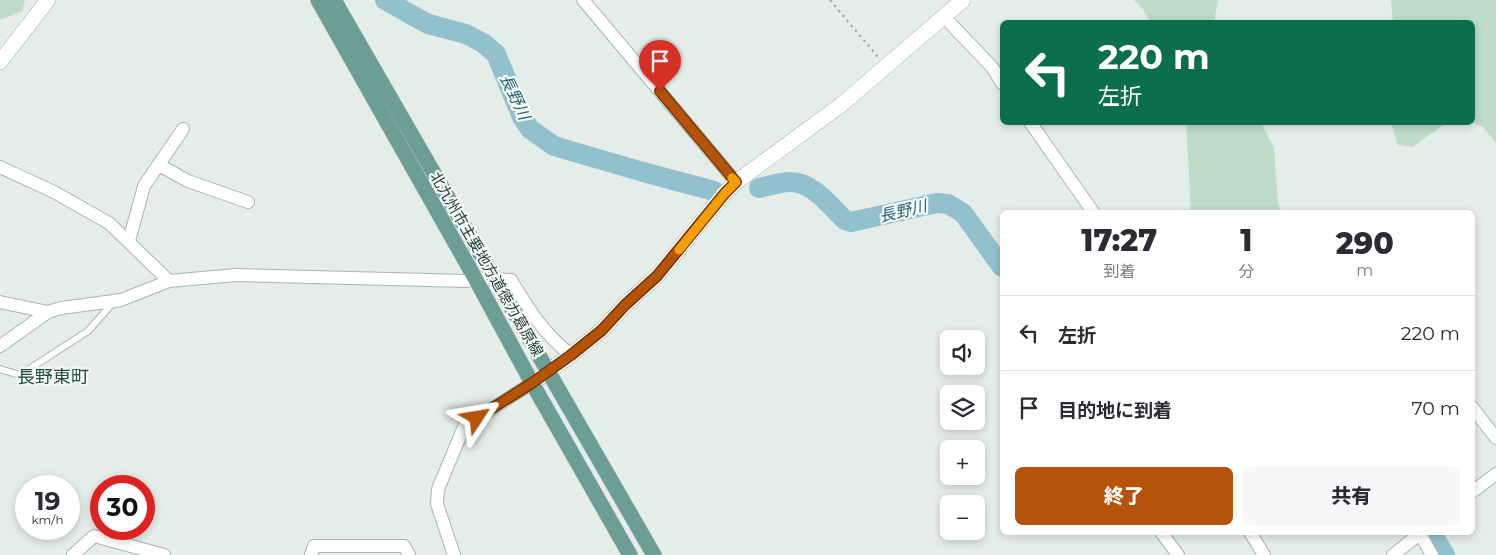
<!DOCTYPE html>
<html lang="ja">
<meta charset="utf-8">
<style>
:root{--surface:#fff;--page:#f7f7f7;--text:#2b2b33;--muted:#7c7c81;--line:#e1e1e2;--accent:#b45309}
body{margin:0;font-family:Montserrat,"Noto Sans JP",sans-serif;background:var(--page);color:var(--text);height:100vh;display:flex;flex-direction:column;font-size:19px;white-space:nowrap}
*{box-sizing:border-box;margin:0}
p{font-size:16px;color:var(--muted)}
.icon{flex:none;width:28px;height:28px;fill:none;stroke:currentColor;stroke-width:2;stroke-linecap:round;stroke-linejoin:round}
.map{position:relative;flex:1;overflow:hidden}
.drawer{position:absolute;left:1000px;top:210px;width:475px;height:325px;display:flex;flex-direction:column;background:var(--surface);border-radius:8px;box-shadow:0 2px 8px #0003}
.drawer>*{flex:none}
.guide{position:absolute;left:1000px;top:20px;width:475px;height:105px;border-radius:8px;box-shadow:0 2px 8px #0003;background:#0b6e4f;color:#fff;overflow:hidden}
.tools{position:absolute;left:940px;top:330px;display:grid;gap:10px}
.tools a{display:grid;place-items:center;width:45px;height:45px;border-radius:8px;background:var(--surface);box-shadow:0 2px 8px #0003;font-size:25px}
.speed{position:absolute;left:15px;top:475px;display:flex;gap:10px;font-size:25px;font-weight:700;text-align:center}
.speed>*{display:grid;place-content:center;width:65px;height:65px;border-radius:50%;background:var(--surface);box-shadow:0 2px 8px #0003;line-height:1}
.speed small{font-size:12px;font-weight:400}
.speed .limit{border:8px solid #d22;background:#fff;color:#111}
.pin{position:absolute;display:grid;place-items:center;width:42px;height:42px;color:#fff;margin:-51px -21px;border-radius:50% 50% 50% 0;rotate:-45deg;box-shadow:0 0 5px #0007}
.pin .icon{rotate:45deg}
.me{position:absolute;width:55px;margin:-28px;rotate:57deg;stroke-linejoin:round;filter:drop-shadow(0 0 4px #0008)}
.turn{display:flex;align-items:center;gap:18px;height:105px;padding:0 15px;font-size:22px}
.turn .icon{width:65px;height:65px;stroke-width:2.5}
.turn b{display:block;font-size:35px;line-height:42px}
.eta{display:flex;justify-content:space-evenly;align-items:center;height:85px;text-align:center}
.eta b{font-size:30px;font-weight:800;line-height:35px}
.primary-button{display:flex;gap:10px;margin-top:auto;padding:10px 15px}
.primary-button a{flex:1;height:58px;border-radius:8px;background:var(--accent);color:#fff;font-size:20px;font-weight:800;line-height:58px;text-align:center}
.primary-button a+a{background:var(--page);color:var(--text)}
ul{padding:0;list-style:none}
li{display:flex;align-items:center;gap:15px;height:75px;padding:0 15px;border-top:1px solid var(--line)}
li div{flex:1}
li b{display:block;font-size:19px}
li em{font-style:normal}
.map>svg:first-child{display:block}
.green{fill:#bfdcc8}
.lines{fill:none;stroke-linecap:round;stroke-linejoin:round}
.river{stroke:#92c1cd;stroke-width:20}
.lane-casing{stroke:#a8b5b0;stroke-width:8}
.street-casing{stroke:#a8b5b0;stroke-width:14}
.secondary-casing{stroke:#a4b7b1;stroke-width:16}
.primary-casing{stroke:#c2c9c7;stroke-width:16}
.path{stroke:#88aea3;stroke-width:2;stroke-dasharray:2.5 4;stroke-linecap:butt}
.lane{stroke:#fff;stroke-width:6}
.street{stroke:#fff;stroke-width:12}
.secondary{stroke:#fff;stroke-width:15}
.primary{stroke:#6d9e94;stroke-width:15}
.route-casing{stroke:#753606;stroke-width:12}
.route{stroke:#b45309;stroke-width:9}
.slow{stroke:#f59e0b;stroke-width:9}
.labels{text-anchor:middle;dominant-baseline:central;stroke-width:4.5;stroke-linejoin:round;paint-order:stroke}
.street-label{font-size:15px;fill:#253d38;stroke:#f5f9f7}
.water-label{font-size:16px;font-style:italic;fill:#246474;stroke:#f5f9f7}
.quarter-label{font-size:18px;fill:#234e45;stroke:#f5f9f7}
</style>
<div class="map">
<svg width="1496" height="555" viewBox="0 0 1496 555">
<rect width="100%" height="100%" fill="#e5ede9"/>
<g class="green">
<path d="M0,0H25L22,11L0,20Z"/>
<path d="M1134,0H1218L1214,22H1151L1141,7Z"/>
<path d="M1391,0H1496V143L1483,127L1472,123V22H1393Z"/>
<path d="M1186,123H1261L1274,148L1278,202L1281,212H1191Z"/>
<path d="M1391,123V122L1450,123L1442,126L1412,147L1398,145Z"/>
</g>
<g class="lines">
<g class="river">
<path d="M385,0L428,24L466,34L483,43L496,54L522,117L530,129L554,146L643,172L714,191"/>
<path d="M759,188C769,186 780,182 790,182C813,182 830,206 845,220L851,222L937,203L948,204L963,213L1002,267"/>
<path d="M1431,532L1445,555"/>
</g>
<defs>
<path id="lane" d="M0,369L20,375L88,331L111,305L115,303"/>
<g id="street">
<path d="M583,0L736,182"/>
<path d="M944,17L992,67L1002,83"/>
<path d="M1030,122L1093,212"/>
<path d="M159,165L188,181L248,202"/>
<path d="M0,167L54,192L109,223L169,281"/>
<path d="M129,241L144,186L183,129"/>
<path d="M0,302L48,312"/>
<path d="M0,346L48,312L61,308L121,300L169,281L236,275L467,281L475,278L511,280C530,311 543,333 571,355"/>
<path d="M1472,407L1496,438"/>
<path d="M1472,492L1496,474"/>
<path d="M1161,532L1178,555"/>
<path d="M1250,532L1264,555"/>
<path d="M1420,534L1432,555"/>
<path d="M73,555L94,536L164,555"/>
<path d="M311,555L314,546H404L409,555"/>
<path d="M454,555L437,504L438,489L464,427L532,383"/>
<path d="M1393,555L1422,532"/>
</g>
<g id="secondary">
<path d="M0,62L48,0"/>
<path d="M532,383L571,355L602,330L625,305L657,276L725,193L736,182L841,105L963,0"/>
</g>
<g id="primary">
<path d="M318,0L475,278L532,383L630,555"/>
<path d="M334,0L654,555"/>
</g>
</defs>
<use href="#lane" class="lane-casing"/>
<use href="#street" class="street-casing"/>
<use href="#secondary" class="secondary-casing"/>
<use href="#primary" class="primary-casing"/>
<path class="path" d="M830,0L878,57"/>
<use href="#lane" class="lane"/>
<use href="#street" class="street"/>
<use href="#secondary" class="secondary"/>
<use href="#primary" class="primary"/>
</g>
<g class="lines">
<defs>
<path id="route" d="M477,418L532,383L571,355L602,330L625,305L657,276L725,193L736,182L660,91"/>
</defs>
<use href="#route" class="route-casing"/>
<use href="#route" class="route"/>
<path class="slow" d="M679,250L725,193L736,182L732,178"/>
</g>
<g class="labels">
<g class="street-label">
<text transform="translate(487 264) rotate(60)">北九州市主要地方道徳力葛原線</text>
</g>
<g class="water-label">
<text transform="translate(515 97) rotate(65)">長野川</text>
<text transform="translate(903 211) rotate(-13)">長野川</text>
</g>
<g class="quarter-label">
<text x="53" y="377">長野東町</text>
</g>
</g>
</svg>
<div class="tools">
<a><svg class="icon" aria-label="sound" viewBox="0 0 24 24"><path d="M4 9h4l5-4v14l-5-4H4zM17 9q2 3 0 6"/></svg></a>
<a><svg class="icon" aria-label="layers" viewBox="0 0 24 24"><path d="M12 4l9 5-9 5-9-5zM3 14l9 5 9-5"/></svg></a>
<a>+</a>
<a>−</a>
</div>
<div class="speed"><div>19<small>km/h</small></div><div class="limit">30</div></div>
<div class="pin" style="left:660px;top:91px;background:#d93025"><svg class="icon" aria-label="arrive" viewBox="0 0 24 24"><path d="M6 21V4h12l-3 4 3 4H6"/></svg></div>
<svg class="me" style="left:477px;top:418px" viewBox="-20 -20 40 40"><path d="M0-17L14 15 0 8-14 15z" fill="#b45309" stroke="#fff" stroke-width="4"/></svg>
<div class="guide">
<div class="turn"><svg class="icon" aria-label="left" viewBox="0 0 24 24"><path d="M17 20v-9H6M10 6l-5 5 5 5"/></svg><div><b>220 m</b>左折</div></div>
</div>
<section class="drawer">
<div class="eta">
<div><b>17:27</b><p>到着</p></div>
<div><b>1</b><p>分</p></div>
<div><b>290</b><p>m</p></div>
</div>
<ul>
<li><svg class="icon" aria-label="left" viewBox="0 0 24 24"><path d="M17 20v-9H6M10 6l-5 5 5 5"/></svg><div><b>左折</b></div><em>220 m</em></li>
<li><svg class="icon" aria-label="arrive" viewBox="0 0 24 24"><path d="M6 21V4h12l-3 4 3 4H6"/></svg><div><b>目的地に到着</b></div><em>70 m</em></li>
</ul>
<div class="primary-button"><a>終了</a><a>共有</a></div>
</section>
</div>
